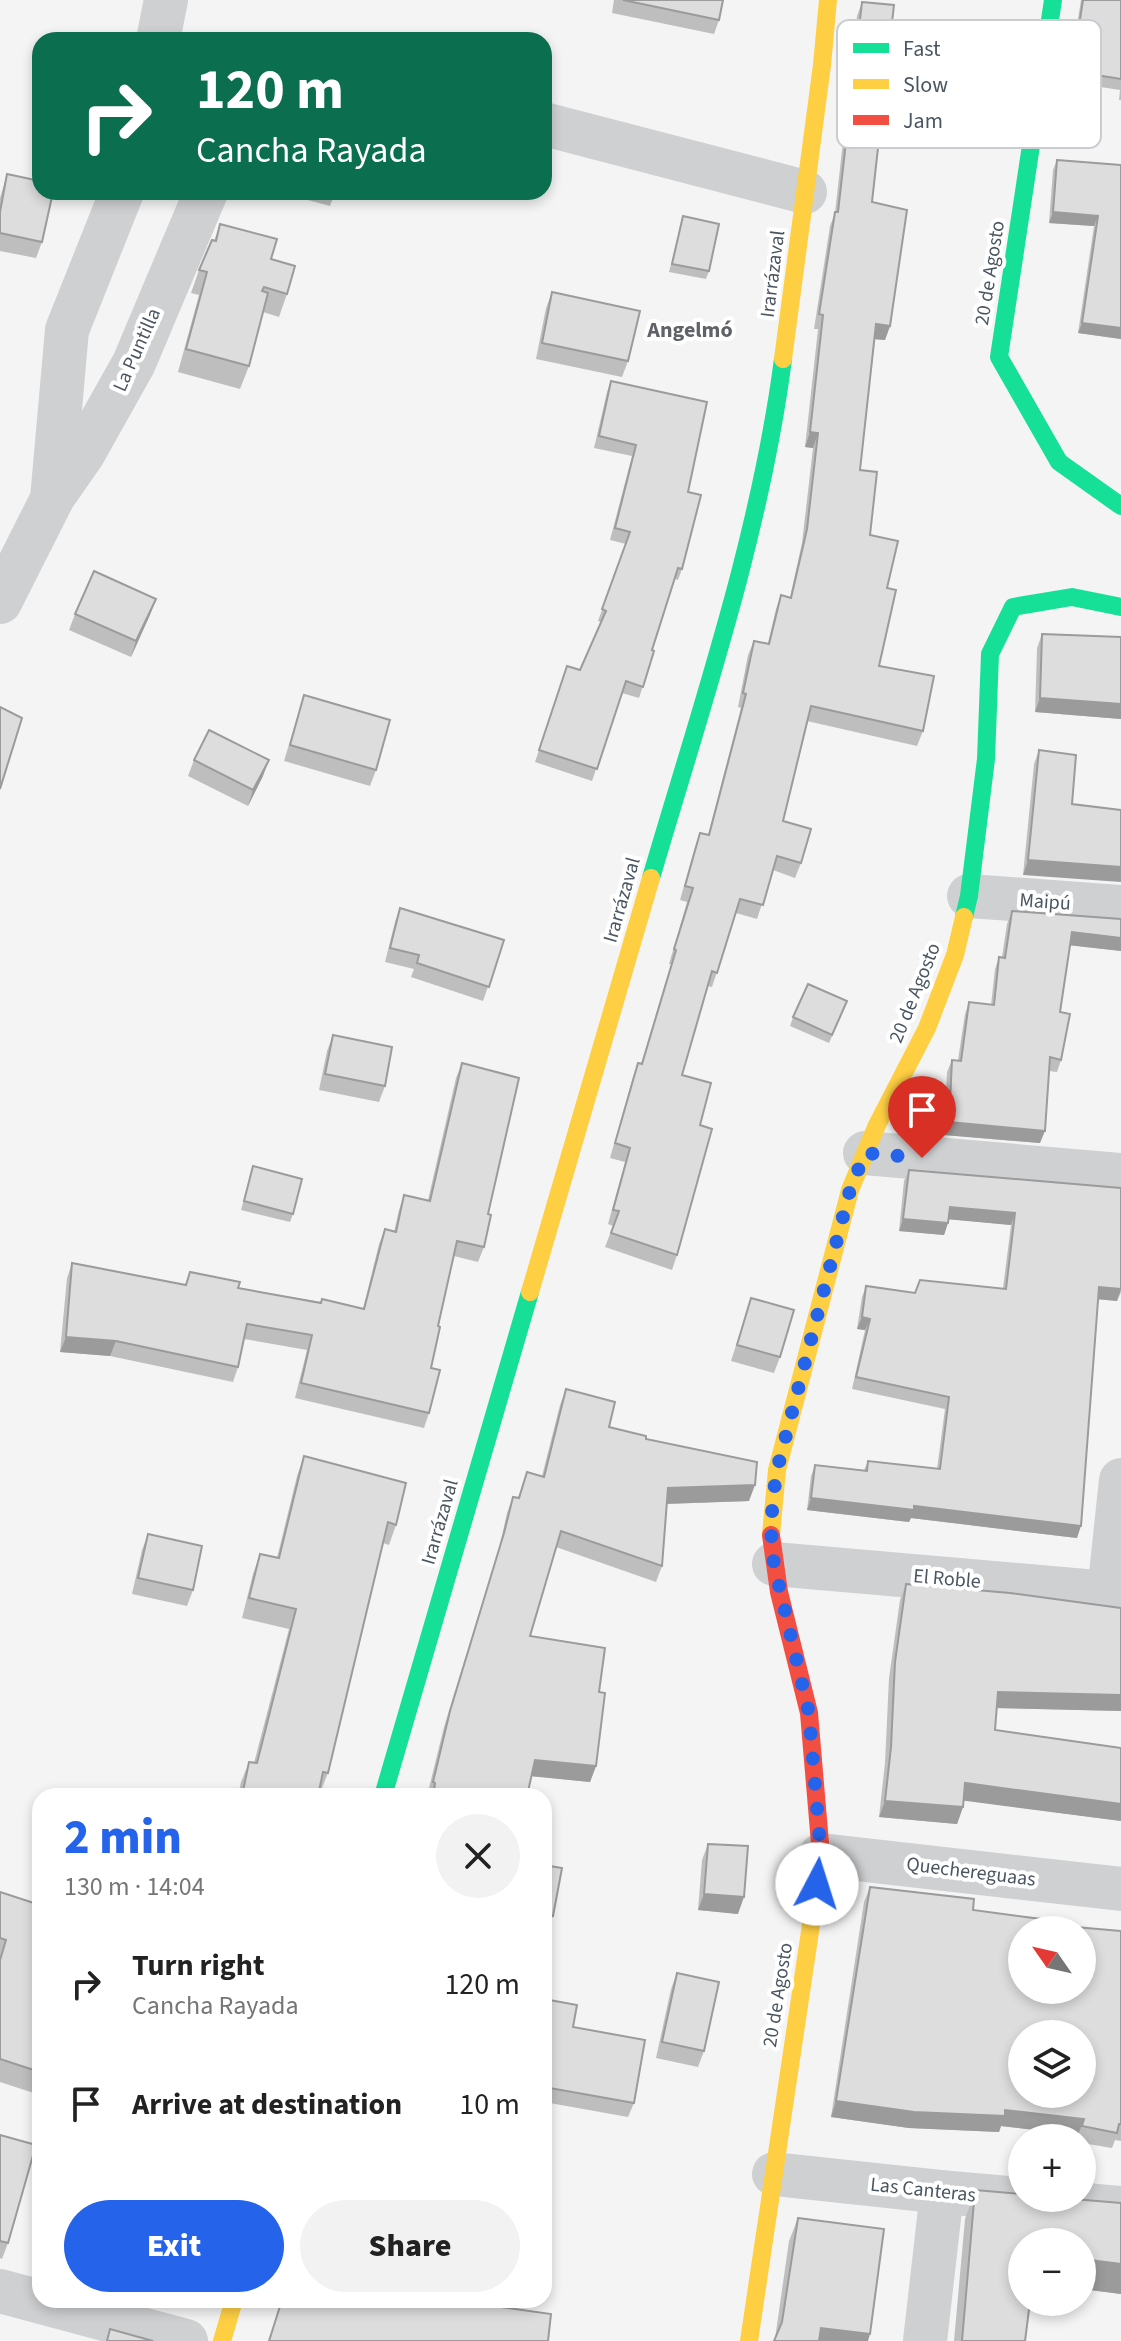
<!DOCTYPE html>
<meta charset="utf-8">
<style>
:root{--surface:#fff;--page:#f2f2f2;--text:#222;--muted:#767676;--accent:#2563eb}
body{margin:0;font-family:"Source Sans 3",sans-serif;background:var(--page);color:var(--text);height:100vh;display:flex;flex-direction:column;font-size:30px;white-space:nowrap}
*{box-sizing:border-box;margin:0}
p{font-size:26px;color:var(--muted)}
.icon{flex:none;width:44px;height:44px;fill:none;stroke:currentColor;stroke-width:2;stroke-linecap:round;stroke-linejoin:round}
.map{position:relative;flex:1;overflow:hidden}
.drawer{position:absolute;left:32px;top:1788px;width:520px;height:520px;display:flex;flex-direction:column;background:var(--surface);border-radius:24px;box-shadow:0 4px 12px #0003}
.drawer>*{flex:none}
.guide{position:absolute;left:32px;top:32px;width:520px;height:168px;border-radius:24px;box-shadow:0 4px 12px #0003;background:#0b6e4f;color:#fff;overflow:hidden}
.needle{width:52px;rotate:304deg}
.controls{position:absolute;left:1008px;top:1916px;display:grid;gap:16px}
.controls a{display:grid;place-items:center;width:88px;height:88px;border-radius:50%;background:var(--surface);box-shadow:0 4px 12px #0003;font-size:40px}
.pin{position:absolute;display:grid;place-items:center;width:68px;height:68px;color:#fff;margin:-82px -34px;border-radius:50% 50% 50% 0;rotate:-45deg;box-shadow:0 0 8px #0007}
.pin .icon{rotate:45deg}
.me{position:absolute;width:88px;margin:-44px;rotate:5deg;stroke-linejoin:round;filter:drop-shadow(0 0 6px #0008)}
.turn{display:flex;align-items:center;gap:28px;height:168px;padding:0 32px;font-size:36px}
.turn .icon{width:104px;height:104px;stroke-width:2.5}
.turn b{display:block;font-size:56px;line-height:68px}
.round{display:grid;place-items:center;flex:none;width:84px;height:84px;border-radius:42px;background:var(--page)}
.summary{display:flex;align-items:center;justify-content:space-between;height:136px;padding:0 32px}
h1{font-size:48px;font-weight:800;line-height:60px;color:var(--accent)}
.cta{display:flex;gap:16px;margin-top:auto;padding:16px 32px}
.cta a{flex:1;height:92px;border-radius:48px;background:var(--accent);color:#fff;font-size:32px;font-weight:800;line-height:92px;text-align:center}
.cta a+a{background:var(--page);color:var(--text)}
ul{padding:0;list-style:none}
li{display:flex;align-items:center;gap:24px;height:120px;padding:0 32px}
li div{flex:1}
li b{display:block;font-size:30px}
li em{font-style:normal}
.map>svg:first-child{display:block}
.lines{fill:none;stroke-linecap:round;stroke-linejoin:round}
.street{stroke:#ced0d2;stroke-width:44}
.fast{stroke:#16e098;stroke-width:18}
.slow{stroke:#ffcf43;stroke-width:18}
.jam{stroke:#f24e42;stroke-width:18}
.wall{fill:#bebebf}
.shaded-wall{fill:#9b9b9b}
.building{fill:#ddddde;stroke:#9b9b9b;stroke-width:2;fill-rule:evenodd}
.route{stroke:#2563eb;stroke-width:14;stroke-dasharray:0 25.2}
.labels{text-anchor:middle;dominant-baseline:central;stroke-width:8;stroke-linejoin:round;paint-order:stroke}
.street-label{font-size:20px;fill:#4a5661;stroke:#fff}
.neighbourhood-label{font-size:22px;font-weight:bold;fill:#5f6368;stroke:#fff}
.key{fill:#fff;stroke:#c9ccd0;stroke-width:2}
.key-label{font-size:22px;fill:#4a5661}
</style>
<div class="map">
<svg width="1121" height="2341" viewBox="0 0 1121 2341">
<rect width="100%" height="100%" fill="#f4f4f4"/>
<g class="lines">
<g class="street">
<path d="M158,40L166,0"/>
<path d="M544,124L805,192"/>
<path d="M53,497L83,454L134,363L206,192"/>
<path d="M0,602L52,499L67,330L122,192"/>
<path d="M969,896L1121,907"/>
<path d="M865,1153L1121,1175"/>
<path d="M774,1564L1121,1594"/>
<path d="M1109,1593L1121,1480"/>
<path d="M821,1855L1121,1889"/>
<path d="M774,2174L942,2192L1121,2208"/>
<path d="M0,2291L186,2341"/>
<path d="M925,2341L942,2192"/>
</g>
<g class="fast">
<path d="M1053,0L999,357L1059,462L1121,506"/>
<path d="M651,878C701,707 760,536 783,359"/>
<path d="M964,917L969,896L986,759L990,654L1013,607L1072,597L1121,607"/>
<path d="M383,1796L530,1292"/>
</g>
<g class="slow">
<path d="M783,359L822,65L828,0"/>
<path d="M530,1292L651,878"/>
<path d="M771,1535L777,1470L850,1190L877,1125L927,1028L955,955L964,917"/>
<path d="M222,2341L234,2300"/>
<path d="M749,2341L815,1898"/>
</g>
<path class="jam" d="M771,1535L779,1592L809,1713L821,1855L815,1898"/>
</g>
<g class="wall">
<path d="M614,0H723L719,20L714,34L612,13Z"/>
<path d="M1081,0H1121V100H1119L1120,90L1068,82Z"/>
<path d="M862,2L886,75L896,147L879,145L872,202L890,326L885,340L875,339L860,470L870,535L887,588L879,666L923,731L917,746L807,721L783,821L801,863L795,878L773,870L757,919L736,913L712,987L708,986L682,1075L700,1125L677,1255L672,1270L605,1247L613,1226L608,1224L625,1162L610,1158L633,1077L638,1063L641,1064L671,964H669L687,902L680,900L695,847L700,833L708,835L741,708L738,707L748,655L754,641L768,643L776,609L781,595L790,597L802,543L813,448L805,447L818,329H814L830,226L835,213L857,16Z"/>
<path d="M1057,160L1121,165V339L1078,333L1094,226L1049,223L1053,170Z"/>
<path d="M7,174L42,242L36,258L0,251V198Z"/>
<path d="M278,192H335L330,206Z"/>
<path d="M346,192H376L374,199Z"/>
<path d="M683,216L709,271L706,279L669,272Z"/>
<path d="M220,224L271,259L287,294L279,317L263,312L249,366L240,389L178,372L199,295L191,293L199,270L214,241Z"/>
<path d="M552,292L628,361L622,377L536,359L546,308Z"/>
<path d="M611,381L688,492L682,569L678,580L675,579L652,650L654,651L639,698L622,693L592,781L535,762L567,666L580,670L601,622L598,621L626,544L610,540L632,456L594,448L607,392Z"/>
<path d="M156,599L131,657L69,630L75,614Z"/>
<path d="M1042,634L1121,637V719L1035,712L1037,648Z"/>
<path d="M304,695L376,770L370,786L284,761Z"/>
<path d="M1039,750L1072,804L1023,875L1034,764Z"/>
<path d="M194,760L263,776L248,806L188,776Z"/>
<path d="M400,908L504,940L483,1001L411,977L414,969L385,962L395,922Z"/>
<path d="M1012,911L1121,919V951L1070,945L1060,1012L1061,1060L1057,1072L1049,1071L1040,1143L944,1135L947,1072L952,1060H958L965,1014L969,1002L991,1005L995,969L999,957H1002L1007,924Z"/>
<path d="M844,1009L829,1043L790,1026L793,1017Z"/>
<path d="M333,1035L385,1086L379,1102L319,1090L327,1051Z"/>
<path d="M462,1063L488,1214L484,1247L478,1262L454,1256L438,1326L431,1368L429,1413L424,1428L295,1398L307,1350L244,1339L238,1367L233,1382L110,1356L60,1352L67,1278L72,1263L185,1285L190,1272L238,1288L363,1309L379,1244L385,1229L394,1232L399,1210L404,1195L428,1200L456,1078Z"/>
<path d="M253,1166L293,1214L290,1222L241,1210Z"/>
<path d="M909,1170L1121,1188V1292L1117,1301L1098,1299L1077,1538L911,1518L909,1522L807,1510L811,1476L815,1465L864,1470L868,1461L937,1469L945,1409L852,1389L865,1330L857,1329L862,1297L866,1286L915,1293L1003,1288L1011,1225L949,1219L944,1235L899,1231L904,1181Z"/>
<path d="M751,1298L780,1357L774,1373L731,1361Z"/>
<path d="M566,1389L609,1427L646,1439L749,1501L666,1504L662,1566L656,1582L556,1547L530,1636L599,1692L596,1766L590,1782L532,1776L527,1796H427L444,1727L499,1549L507,1513L513,1497L518,1498L527,1472L542,1476L560,1405Z"/>
<path d="M304,1456L396,1525L389,1545L383,1543L328,1773L320,1793H319L318,1796H238L241,1782L249,1762L254,1763L289,1629L242,1618L253,1574L260,1554L277,1558L297,1476Z"/>
<path d="M148,1534L193,1590L187,1606L132,1594L142,1550Z"/>
<path d="M906,1584L1121,1608V1711L997,1708L995,1730L1121,1748V1821L964,1800L963,1807L957,1824L879,1817L885,1763L889,1678L900,1600Z"/>
<path d="M708,1844L738,1914L698,1910L702,1860Z"/>
<path d="M544,1865L553,1916L547,1932L544,1931Z"/>
<path d="M870,1887L973,1910L1064,1926L1121,1931V2141L1115,2140L1112,2148L1082,2143V2138H1078V2135L1001,2126L999,2132L909,2128L831,2117L864,1902Z"/>
<path d="M0,1892L40,1905V2095L0,2082Z"/>
<path d="M677,1973L704,2051L698,2067L656,2058L671,1989Z"/>
<path d="M544,1999L573,2027L634,2103L628,2117L544,2102Z"/>
<path d="M0,2135L8,2243L2,2259L0,2258Z"/>
<path d="M975,2190L1022,2194V2198H1061L1121,2203V2294L1082,2289V2242H1022V2302H1030L1025,2341H954L965,2219Z"/>
<path d="M798,2218L870,2334L775,2339L789,2241Z"/>
</g>
<g class="shaded-wall">
<path d="M880,130L901,133L896,147L875,145Z"/>
<path d="M1053,212L1098,216L1094,226L1049,223Z"/>
<path d="M1082,323L1121,328V339L1078,333Z"/>
<path d="M876,324L890,326L885,340L871,339Z"/>
<path d="M810,432L818,433L813,448L805,447Z"/>
<path d="M156,599L150,615L131,657L136,641Z"/>
<path d="M1040,698L1121,704V719L1035,712Z"/>
<path d="M269,760L263,776L248,806L253,790Z"/>
<path d="M1028,860L1121,867V882L1023,875Z"/>
<path d="M1072,932L1121,938V951L1067,945Z"/>
<path d="M949,1122L1045,1131L1040,1143L944,1135Z"/>
<path d="M950,1207L1015,1213L1011,1225L945,1219Z"/>
<path d="M903,1219L948,1223L944,1235L899,1231Z"/>
<path d="M1099,1287L1121,1289L1117,1301L1095,1299Z"/>
<path d="M862,1317L870,1319L865,1330L857,1329Z"/>
<path d="M66,1337L116,1341L110,1356L60,1352Z"/>
<path d="M755,1485L749,1501L662,1504L668,1488Z"/>
<path d="M811,1498L914,1506L1081,1526L1077,1538L911,1518L909,1522L807,1510Z"/>
<path d="M998,1692L1121,1695V1711L993,1708Z"/>
<path d="M535,1760L596,1766L590,1782L529,1776Z"/>
<path d="M965,1783L1121,1804V1821L959,1800Z"/>
<path d="M885,1801L963,1807L957,1824L879,1817Z"/>
<path d="M704,1894L744,1897L738,1914L698,1910Z"/>
<path d="M836,2101L1005,2110L1084,2119L1078,2135L1001,2126L999,2132L909,2128L831,2117Z"/>
<path d="M1082,2259L1121,2264V2294L1082,2289Z"/>
<path d="M821,2328L870,2334L868,2341H816Z"/>
</g>
<g class="building">
<path d="M623,0H723L719,20Z"/>
<path d="M1083,0H1121V79L1072,71Z"/>
<path d="M862,2L894,5L886,75L908,78L901,133L880,130L872,202L907,210L890,326L876,324L860,470L877,472L870,535L898,541L887,588L896,590L879,666L934,676L923,731L811,706L783,821L811,829L801,863L777,856L763,905L740,899L717,973L712,971L682,1075L711,1083L700,1125L712,1129L677,1255L611,1233L619,1211L613,1210L630,1148L615,1143L638,1063L642,1064L676,950L674,949L693,888L685,886L700,833L709,835L746,694L743,693L754,641L769,644L781,595L791,598L807,529L818,433L810,432L823,315L819,314L835,212H838Z"/>
<path d="M1057,160L1121,165V328L1082,323L1098,216L1053,212Z"/>
<path d="M7,174L40,181V192H53L42,242L0,233V212Z"/>
<path d="M683,216L719,224L709,271L672,264Z"/>
<path d="M220,224L277,239L271,259L295,266L287,294L264,287L262,291L268,293L249,366L186,349L207,272L199,270L212,240L216,241Z"/>
<path d="M552,292L640,311L628,361L542,343Z"/>
<path d="M611,381L707,402L688,492L701,495L682,569L678,568L652,650L654,651L643,687L626,681L597,769L539,750L567,666L580,670L606,611L602,609L630,532L615,528L636,445L599,436Z"/>
<path d="M94,571L156,599L136,641L75,614Z"/>
<path d="M1042,634L1121,637V704L1040,698Z"/>
<path d="M304,695L390,720L376,770L290,745Z"/>
<path d="M0,707L22,718L0,789Z"/>
<path d="M209,730L269,760L253,790L194,760Z"/>
<path d="M1039,750L1076,755L1072,804L1121,810V867L1028,860Z"/>
<path d="M400,908L504,940L489,987L417,963L419,955L390,948Z"/>
<path d="M1012,911L1121,919V938L1072,932L1060,1012L1070,1014L1061,1060L1050,1057L1045,1131L949,1122L952,1060L961,1061L969,1002L994,1005L999,957L1005,958Z"/>
<path d="M808,984L847,1001L832,1035L793,1017Z"/>
<path d="M333,1035L392,1047L385,1086L325,1074Z"/>
<path d="M462,1063L519,1078L488,1214L491,1215L484,1247L457,1241L438,1326L440,1327L431,1368L440,1370L429,1413L301,1383L312,1335L247,1324L238,1367L116,1341L66,1337L72,1263L186,1285L190,1272L240,1282L238,1288L321,1303L322,1299L364,1309L385,1229L396,1232L404,1195L430,1201Z"/>
<path d="M253,1166L302,1179L293,1214L244,1201Z"/>
<path d="M909,1170L1121,1188V1289L1099,1287L1081,1526L914,1506V1510L811,1498L815,1465L867,1471L868,1461L940,1469L949,1397L856,1377L870,1319L862,1317L866,1286L915,1293L920,1280L1006,1289L1015,1213L950,1207L948,1223L903,1219Z"/>
<path d="M751,1298L794,1310L780,1357L737,1345Z"/>
<path d="M566,1389L615,1402L609,1427L646,1436V1439L757,1462L755,1485L668,1488L662,1566L561,1531L530,1636L605,1648L599,1692L605,1693L596,1766L535,1760L527,1796H433L435,1783L433,1782L450,1711L504,1533L513,1497L519,1498L527,1472L544,1477Z"/>
<path d="M304,1456L406,1483L396,1525L388,1522L328,1773L323,1772L318,1796H242L249,1762L257,1763L296,1609L249,1598L260,1554L279,1558Z"/>
<path d="M148,1534L202,1546L193,1590L138,1578Z"/>
<path d="M906,1584L1010,1593L1121,1608V1695L998,1692L995,1730L1121,1748V1804L965,1783L963,1807L885,1801L891,1747L895,1662Z"/>
<path d="M708,1844L748,1846L744,1897L704,1894Z"/>
<path d="M544,1865L562,1868L553,1916L544,1914Z"/>
<path d="M870,1887L974,1899L973,1910L1064,1922V1926L1121,1931V2124H1119L1117,2133L1082,2126L1084,2119L1005,2110V2116L914,2112L836,2101ZM1022,1930H1082V1990H1022ZM1022,2034H1082V2094H1022Z"/>
<path d="M0,1892L40,1905V2072L0,2059V1960L6,1940L0,1938Z"/>
<path d="M677,1973L719,1982L704,2051L662,2042Z"/>
<path d="M544,1999L577,2005L573,2027L645,2040L634,2103L544,2087Z"/>
<path d="M0,2135L36,2145L8,2243L0,2241Z"/>
<path d="M975,2190L1022,2194V2198H1061L1121,2203V2264L1082,2259V2242H1022V2302H1030L1025,2341H962Z"/>
<path d="M798,2218L884,2229L870,2334L821,2328L819,2341H774L782,2322Z"/>
<path d="M282,2300H451L551,2314L548,2341H269Z"/>
<path d="M110,2329L153,2341H107Z"/>
</g>
<g class="lines">
<path class="route" d="M817,1884L821,1855L809,1713L774,1564C769,1532 772,1502 777,1470L850,1190L865,1153L922,1158"/>
</g>
<g class="labels">
<g class="street-label">
<text transform="translate(990 273) rotate(-81)">20 de Agosto</text>
<text transform="translate(773 274) rotate(-83)">Irarrázaval</text>
<text transform="translate(137 350) rotate(-66)">La Puntilla</text>
<text transform="translate(622 900) rotate(-74)">Irarrázaval</text>
<text transform="translate(1045 902) rotate(4)">Maipú</text>
<text transform="translate(915 993) rotate(-68)">20 de Agosto</text>
<text transform="translate(440 1522) rotate(-74)">Irarrázaval</text>
<text transform="translate(947 1579) rotate(5)">El Roble</text>
<text transform="translate(971 1872) rotate(7)">Quechereguaas</text>
<text transform="translate(778 1995) rotate(-81)">20 de Agosto</text>
<text transform="translate(923 2190) rotate(6)">Las Canteras</text>
</g>
<g class="neighbourhood-label">
<text x="690" y="330">Angelmó</text>
</g>
</g>
<rect x="837" y="20" width="264" height="128" rx="12" class="key"/>
<rect x="853" y="43" width="36" height="10" fill="#16e098"/>
<rect x="853" y="79" width="36" height="10" fill="#ffcf43"/>
<rect x="853" y="115" width="36" height="10" fill="#f24e42"/>
<g class="key-label">
<text x="903" y="56">Fast</text>
<text x="903" y="92">Slow</text>
<text x="903" y="128">Jam</text>
</g>
</svg>
<div class="controls">
<a><svg class="needle" viewBox="-14 -14 28 28"><path d="M0-13l5 13h-10z" fill="#e53935"/><path d="M0 13l5-13h-10z" fill="#767676"/></svg></a>
<a><svg class="icon" aria-label="layers" viewBox="0 0 24 24"><path d="M12 4l9 5-9 5-9-5zM3 14l9 5 9-5"/></svg></a>
<a>+</a>
<a>−</a>
</div>
<div class="pin" style="left:922px;top:1158px;background:#d93025"><svg class="icon" aria-label="arrive" viewBox="0 0 24 24"><path d="M6 21V4h12l-3 4 3 4H6"/></svg></div>
<svg class="me" style="left:817px;top:1884px" viewBox="-20 -20 40 40"><circle r="19" fill="#fff"/><path d="M0-13L10 11 0 6-10 11z" fill="#2563eb"/></svg>
<div class="guide">
<div class="turn"><svg class="icon" aria-label="right" viewBox="0 0 24 24"><path d="M7 20v-9h11M14 6l5 5-5 5"/></svg><div><b>120 m</b>Cancha Rayada</div></div>
</div>
<section class="drawer">
<div class="summary"><div><h1>2 min</h1><p>130 m · 14:04</p></div><a class="round"><svg class="icon" aria-label="close" viewBox="0 0 24 24"><path d="M6 6l12 12M18 6L6 18"/></svg></a></div>
<ul>
<li><svg class="icon" aria-label="right" viewBox="0 0 24 24"><path d="M7 20v-9h11M14 6l5 5-5 5"/></svg><div><b>Turn right</b><p>Cancha Rayada</p></div><em>120 m</em></li>
<li><svg class="icon" aria-label="arrive" viewBox="0 0 24 24"><path d="M6 21V4h12l-3 4 3 4H6"/></svg><div><b>Arrive at destination</b></div><em>10 m</em></li>
</ul>
<div class="cta"><a>Exit</a><a>Share</a></div>
</section>
</div>
